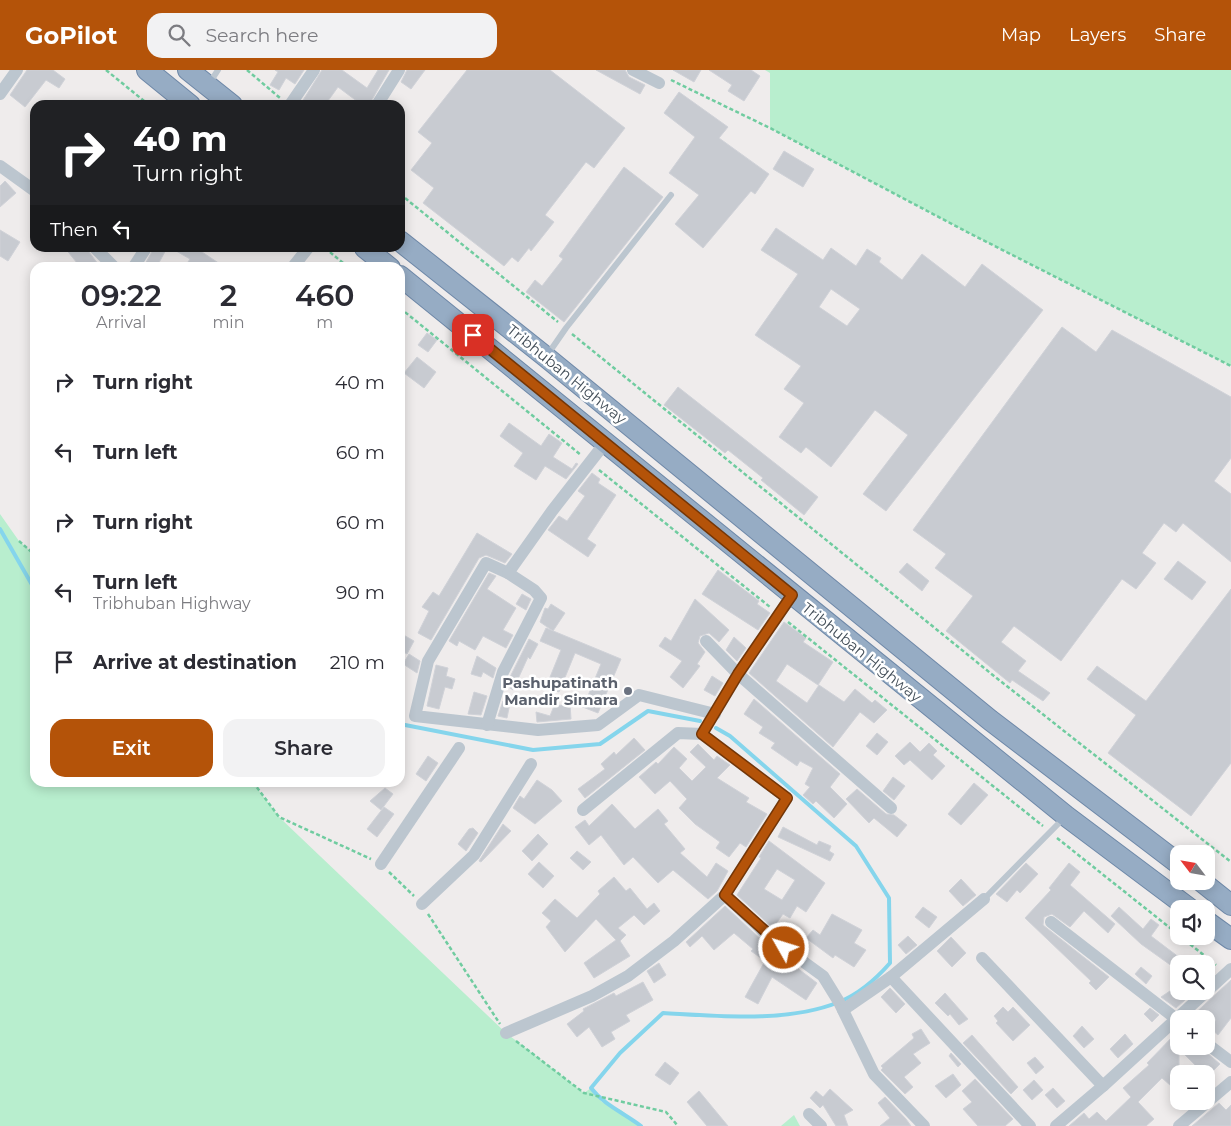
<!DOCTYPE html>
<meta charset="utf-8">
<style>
:root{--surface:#fff;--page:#f2f2f3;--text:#2b2b33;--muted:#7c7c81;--accent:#b45309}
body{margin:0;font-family:Montserrat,sans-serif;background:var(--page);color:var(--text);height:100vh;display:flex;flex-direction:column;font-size:19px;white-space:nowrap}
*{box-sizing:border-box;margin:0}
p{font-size:16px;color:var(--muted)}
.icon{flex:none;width:28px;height:28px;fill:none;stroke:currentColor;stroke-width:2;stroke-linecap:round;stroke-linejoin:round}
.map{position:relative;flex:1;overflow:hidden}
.details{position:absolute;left:30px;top:192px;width:375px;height:525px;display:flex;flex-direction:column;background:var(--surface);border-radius:15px;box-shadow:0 2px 12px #0003}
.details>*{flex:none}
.guide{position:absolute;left:30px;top:30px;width:375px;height:152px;border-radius:15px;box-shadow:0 2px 12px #0003;background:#202124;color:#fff;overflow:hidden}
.needle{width:32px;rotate:301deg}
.fabs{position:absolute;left:1170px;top:775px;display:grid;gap:10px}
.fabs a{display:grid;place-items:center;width:45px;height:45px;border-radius:10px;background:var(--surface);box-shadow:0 2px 12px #0003;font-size:25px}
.pin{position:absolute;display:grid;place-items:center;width:42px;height:42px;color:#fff;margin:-21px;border-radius:10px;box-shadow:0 2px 8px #0006}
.me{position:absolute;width:55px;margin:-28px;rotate:309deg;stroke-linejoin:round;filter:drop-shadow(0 0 4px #0008)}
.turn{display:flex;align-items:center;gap:18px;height:105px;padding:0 20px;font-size:22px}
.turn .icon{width:65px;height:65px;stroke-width:2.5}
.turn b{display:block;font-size:35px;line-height:42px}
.then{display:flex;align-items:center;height:48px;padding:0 20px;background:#0003;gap:10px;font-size:19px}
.eta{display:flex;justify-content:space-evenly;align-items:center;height:85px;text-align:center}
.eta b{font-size:30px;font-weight:600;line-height:35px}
.action{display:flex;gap:10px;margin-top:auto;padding:10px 20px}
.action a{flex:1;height:58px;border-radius:15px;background:var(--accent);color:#fff;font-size:20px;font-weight:600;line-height:58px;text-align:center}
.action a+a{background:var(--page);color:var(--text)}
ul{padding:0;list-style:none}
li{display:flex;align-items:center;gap:15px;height:70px;padding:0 20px}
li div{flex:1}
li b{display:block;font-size:19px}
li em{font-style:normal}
header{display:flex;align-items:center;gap:30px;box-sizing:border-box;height:70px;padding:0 25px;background:var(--accent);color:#fff}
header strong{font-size:24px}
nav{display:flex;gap:28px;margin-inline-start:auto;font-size:18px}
.search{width:350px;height:45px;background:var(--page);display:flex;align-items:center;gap:12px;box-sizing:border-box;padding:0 18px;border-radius:15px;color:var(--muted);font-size:19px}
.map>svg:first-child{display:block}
.green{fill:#b8eece}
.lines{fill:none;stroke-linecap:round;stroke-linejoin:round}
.stream{stroke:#85d5ec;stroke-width:4}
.building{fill:#c8cbd1;stroke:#d0d2d8;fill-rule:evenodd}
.trunk-casing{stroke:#6e88a8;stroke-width:22}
.path{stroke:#70cca0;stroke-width:2.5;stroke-dasharray:4 2.5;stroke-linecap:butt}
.service{stroke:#bcc6cf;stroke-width:6}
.minor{stroke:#bcc6cf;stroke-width:12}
.trunk{stroke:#96acc4;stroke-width:20}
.route-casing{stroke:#753606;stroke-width:12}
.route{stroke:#b45309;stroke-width:9}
.worship-dot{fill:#6b7280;stroke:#fff;stroke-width:2}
.labels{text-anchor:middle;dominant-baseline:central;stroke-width:5;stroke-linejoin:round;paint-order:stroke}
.street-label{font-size:15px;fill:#444f59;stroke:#fff}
.worship-label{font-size:15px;font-weight:bold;fill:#5b616d;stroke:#fff;text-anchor:end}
</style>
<header>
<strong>GoPilot</strong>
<div class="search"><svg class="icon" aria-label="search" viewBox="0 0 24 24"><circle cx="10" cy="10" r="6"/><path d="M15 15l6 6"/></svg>Search here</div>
<nav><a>Map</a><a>Layers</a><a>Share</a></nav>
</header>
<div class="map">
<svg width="1231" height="1056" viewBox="0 0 1231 1056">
<rect width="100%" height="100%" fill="#efecec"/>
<g class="green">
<path d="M765,0H1231V296L969,163L770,58V3Z"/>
<path d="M0,444L19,471L35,485V712L253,713L279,747L506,963L584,1023L591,1018L602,1032L621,1040L641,1056H0Z"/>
<path d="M794,1045L800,1056H781Z"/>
</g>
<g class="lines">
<g class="stream">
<path d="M0,459L35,520"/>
<path d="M400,654L533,680L600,674L648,641L700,651"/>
<path d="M641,1056C624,1043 604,1035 591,1018L620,983L663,943C717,946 788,953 839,932C859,924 876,909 890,893L889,828L856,776L730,666L716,658"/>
</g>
</g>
<g class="building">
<path d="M27,0H53L65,9L59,18L46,10L25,37L10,25Z"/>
<path d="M275,0H304L295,14L286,8L279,20L270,15L278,2Z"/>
<path d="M322,0H342L367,18L378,0H389L369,35H362L338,17L325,35H300Z"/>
<path d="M407,0H425L411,19L401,12Z"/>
<path d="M467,0H550L625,58L594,98L586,92L545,145L554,152L531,181L529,178L518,192L512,187L504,196L423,133L434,118L411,100L432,73L418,62Z"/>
<path d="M596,0H625L629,7L645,15L640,24Z"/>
<path d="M673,0H701L694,12Z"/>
<path d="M709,0H751L760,6L744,31L728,21L732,15Z"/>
<path d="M679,22L728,57L719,68L769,104L755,124L751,121L703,178L675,154L699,125L669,103L695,67L664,43Z"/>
<path d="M784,81L814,99L803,117L773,99Z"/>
<path d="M624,97L663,127L564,252L526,222L535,210L542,216L563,189L559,186Z"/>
<path d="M5,111L16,123L0,137V116Z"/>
<path d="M776,158L823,190L831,178L856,196L867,179L881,188L879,192L902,210L922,184L965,217L982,194L1043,240L886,441L863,424L908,365L875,340L831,397L806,377L801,383L779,367L804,333L784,319L801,296L755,265L798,204L761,180ZM831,219L860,239L847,256L819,237Z"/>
<path d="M0,160L20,172L8,191L0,186Z"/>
<path d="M65,178H86L101,198H81Z"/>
<path d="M154,178H167L156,198H145L144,196Z"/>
<path d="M171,178H196L226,198H184L190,189Z"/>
<path d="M1062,257L1096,282L1112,260L1231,327V388L1214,411L1231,424V492L1183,453L1176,462L1164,453L1142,483L1156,493L1147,505L1136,519L1122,509L1061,591L1014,556L1001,572L1026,591L1018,601L1050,623L1043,631L1012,610L1010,613L946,561L973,526L935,498L946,484L913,460Z"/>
<path d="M427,263L437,270L428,282L418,275Z"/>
<path d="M417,287L436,302L424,318L404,303Z"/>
<path d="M678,317L818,427L804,445L761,410L763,408L728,380L725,383L664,335Z"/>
<path d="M509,353L541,376L549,364L562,373L553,387L572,399L576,393L578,394L566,409L545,396L536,410L514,396L523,383L500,366Z"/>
<path d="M592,403L600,409L598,413L616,425L587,469L596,475L588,487L548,460L559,446L567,451L585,426L578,421Z"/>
<path d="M477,463L512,484L505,493L486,485L479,488L431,570L418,563L429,541L422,537L433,522L439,526Z"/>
<path d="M1178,491L1206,512L1192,530L1164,509Z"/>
<path d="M907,493L929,511L922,521L899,502Z"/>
<path d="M718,500L759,531L757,534L770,543L758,560L702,524Z"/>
<path d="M489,503L496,506L487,519L516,538L503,560L513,565L506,578L483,566L475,580L459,571L457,576L449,571Z"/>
<path d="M1231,519V693L1191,746L1108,683L1136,645L1087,609L1097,596L1146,631Z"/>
<path d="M522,524L531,529L526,540L516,534Z"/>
<path d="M695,529L729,560L719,572L709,563L700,566L698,573L705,582L697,594L700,596L683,618L670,607L682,591L659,576L665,567L671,571Z"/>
<path d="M551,534L565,543L553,561L540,552L545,538L548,539Z"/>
<path d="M784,552L806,568L803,572L833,592L818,615L787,594L776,611L807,633L819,615L844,632L855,619L872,633L875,630L887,640L874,653L860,642L833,677L749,603Z"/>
<path d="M546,558L621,589L598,643L575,634L585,633L601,594L575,583L559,622L546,617L561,580L540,571Z"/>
<path d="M400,563L414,571L407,584L400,580Z"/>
<path d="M734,567L746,578L737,591L726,580Z"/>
<path d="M529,569L538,574L530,589L528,587L513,620L507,616L511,605Z"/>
<path d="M409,584L420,591L417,603L403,594Z"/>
<path d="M477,586L496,598L493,608L483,602L481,607L471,604Z"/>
<path d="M436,595L448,598L446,606L455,609L452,619L445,617L439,639L427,636Z"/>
<path d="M712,606L723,613L715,626L704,620Z"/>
<path d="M474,622L487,626L481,645L468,644Z"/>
<path d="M754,629L840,704L830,717L847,734L834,748L816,731L813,734L803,725L810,717L805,714L813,698L800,691L797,696L771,678L775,673L759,663L763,657L744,644Z"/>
<path d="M503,631L510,633L507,648L498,646Z"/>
<path d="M570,634L571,649L537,652L536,642L550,646L554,636Z"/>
<path d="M877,663L888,672L877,685L866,676Z"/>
<path d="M634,668L645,680L585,728L578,719L605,699L601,694L614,682L616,685Z"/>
<path d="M910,672L920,682L929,673L937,681L933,685L945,696L932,710L910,690L904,695L895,686Z"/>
<path d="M698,674L714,690L717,686L730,695L717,708L749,728L746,732L767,744L746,777L740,773L729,787L716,778L720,772L695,754L679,738L687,729L670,711L655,724L639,707L656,692L658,694L674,677L687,689L679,698L692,711L706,697L690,682Z"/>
<path d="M428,686L438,693L426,711L416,704Z"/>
<path d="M893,707L905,716L894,730L883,721Z"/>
<path d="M537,710L552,720L562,731L535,754L513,738L520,726L524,729Z"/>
<path d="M974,713L988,725L961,755L948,744Z"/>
<path d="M385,718L393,724L381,740L370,731Z"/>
<path d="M857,719L886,744L894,745L907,755L897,767L874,748L869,753L846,729Z"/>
<path d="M612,734L635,759L658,739L668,751L664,754L685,779L680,783L707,807L716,793L728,801L717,821L708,829L673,800L658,813L633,787L624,795L601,765L589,775L575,757L585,750L589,756Z"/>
<path d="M384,737L394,744L377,767L367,759Z"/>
<path d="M503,754L511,761L481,792L479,791Z"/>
<path d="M783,757L817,775L819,771L831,776L829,781L834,784L830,791L778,767Z"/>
<path d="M473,758L478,763L466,781L458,774L469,759Z"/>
<path d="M538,764L548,774L532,791L522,781Z"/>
<path d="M769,771L825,813L806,842L797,836L790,848L783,844L773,858L737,825L761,788L759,787ZM777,799L795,810L782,830L764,819Z"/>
<path d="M577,781L591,792L583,800L570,788Z"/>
<path d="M539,792L554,806L543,818L528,804Z"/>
<path d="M1026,793L1038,804L1020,823L1017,820L1007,832L996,824Z"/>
<path d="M1069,793L1080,802L1070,815L1115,854L1108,863L1084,841L1070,857L1052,844L1044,847L1043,855L1109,907L1096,920L1089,913L1091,911L1025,848L1051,820L1049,818Z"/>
<path d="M614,807L626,821L630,818L647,839L654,833L660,841L644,855L634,845L618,858L626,865L620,871L630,886L594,908L584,893L616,870L596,849L565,882L546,857L551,851L542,843L555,829L577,848L600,824L598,821Z"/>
<path d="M961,809L976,825L963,836L949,821Z"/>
<path d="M725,836L767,875L817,913L806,930L772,907L758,934L745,927L765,891L751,881L753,879L734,863L714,880L702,866L690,877L686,872Z"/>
<path d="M923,837L937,847L929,858L915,847Z"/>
<path d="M1119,837L1143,859L1151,849L1159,855L1151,866L1184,891L1179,894L1176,899L1141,874L1111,846Z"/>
<path d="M832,844L862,860L854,873L866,880L854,897L835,885L833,888L806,868L813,860L820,865Z"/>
<path d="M908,866L917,875L906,884L898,875Z"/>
<path d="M951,867L966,883L952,897L937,881Z"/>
<path d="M659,893L666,905L654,913L647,901Z"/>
<path d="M1141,897L1152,906L1146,914L1135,904Z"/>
<path d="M1231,910V948L1218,965L1211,959L1216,949H1189Z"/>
<path d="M643,912L653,930L626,945L630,951L611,962L615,969L602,977L589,957L577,967L567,954L584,941L583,939L614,923L616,926Z"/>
<path d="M890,918L905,934L896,943L881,927Z"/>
<path d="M1170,921H1195L1176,938L1161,927Z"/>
<path d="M945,923L968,949L959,955L950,944L948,946L935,933Z"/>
<path d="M1003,937L1008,942L1013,937L1030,955L1013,971L996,953L998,951L994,946Z"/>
<path d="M1150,938L1159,945L1152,952L1144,944Z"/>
<path d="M1082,956L1094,969L1084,978L1073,966Z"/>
<path d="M921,959L930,973L913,984L921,993L904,1007L913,1017L905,1024L881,1000L883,998L881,996L914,968L912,964Z"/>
<path d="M1179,960V976H1199L1220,994L1207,1007L1206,1004H1204L1179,979V1023L1162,1008L1138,1032L1154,1049L1146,1056H1069L1084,1043L1089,1049L1097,1042L1106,1051L1131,1027L1123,1018L1149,995L1147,993Z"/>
<path d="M1125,964L1133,974L1118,988L1110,979Z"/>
<path d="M972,965L1018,1017L1011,1024L963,973Z"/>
<path d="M951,983L961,994L958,997L949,986Z"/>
<path d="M1035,987L1044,997L1036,1004L1027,993Z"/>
<path d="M665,992L679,1003L670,1015L655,1005Z"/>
<path d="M953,1004L961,1015L946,1028L935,1016Z"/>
<path d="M975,1009L1013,1049L1005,1056H978L963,1039L972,1032L962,1021Z"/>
<path d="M1034,1010L1043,1020L1032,1030L1023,1020Z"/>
<path d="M1053,1018L1065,1031L1057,1038L1045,1025Z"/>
<path d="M830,1019L853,1040L844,1045L848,1056H836L823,1035L820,1038L810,1028L816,1021L823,1027Z"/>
<path d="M699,1021L728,1056H707L687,1032Z"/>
<path d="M885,1027L906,1049L911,1056H880L890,1048L878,1033Z"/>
<path d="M1219,1033L1226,1040L1231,1035V1056H1192Z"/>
</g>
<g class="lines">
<defs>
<g id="trunk">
<path d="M147,0L190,35"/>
<path d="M188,0L232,35"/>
<path d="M400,171L546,287L990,650L1179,794"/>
<path d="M365,178L390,198"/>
<path d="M400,206L1066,746L1190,839"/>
<path d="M1201,811L1231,835"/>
<path d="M1206,851L1231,869"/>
</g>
</defs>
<use href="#trunk" class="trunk-casing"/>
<g class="path">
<path d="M106,0L149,35"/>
<path d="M247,0L280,28"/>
<path d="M671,10L770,58L969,163L1231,296"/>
<path d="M400,124L558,252"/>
<path d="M325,178L349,198"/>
<path d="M400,238L581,385"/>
<path d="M572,264L994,606L1231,792"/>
<path d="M599,400L770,537"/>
<path d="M19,471L35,485"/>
<path d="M788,552L1043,756"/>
<path d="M253,712L279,747L371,789"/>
<path d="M1057,768L1179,865"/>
<path d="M389,802L414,826"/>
<path d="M428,844L500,954"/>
<path d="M1180,866L1216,895"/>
<path d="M516,971L584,1023L666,1042L678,1056"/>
</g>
<g class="service">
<path d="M209,14L218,0"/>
<path d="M548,284L566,258L671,125"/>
<path d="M984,829L1064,748"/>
</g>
<g class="minor">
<path d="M633,0L659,13"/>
<path d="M0,24L17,0"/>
<path d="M290,35L314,0"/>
<path d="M377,35L399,0"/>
<path d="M0,96L35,121"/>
<path d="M95,178L115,198"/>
<path d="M133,198L146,178"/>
<path d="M292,198L308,178"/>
<path d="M605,373L552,441L508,503L486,493L428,591L415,646L538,660L598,655L639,625L715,644"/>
<path d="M792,525L738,604L891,738"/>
<path d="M487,655L503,602L541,528L534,520L508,503"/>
<path d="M702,664L738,604L706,571"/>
<path d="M381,794L459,678"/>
<path d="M725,825L772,869L823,906L839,932L874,1004L924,1056"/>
<path d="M422,834L474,785L531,694"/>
<path d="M1051,852L1179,951"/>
<path d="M982,888L1103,1016"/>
<path d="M891,907L1030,1056"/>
<path d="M843,940L891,907L984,829"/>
<path d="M506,963L592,926L628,906L674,871L725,825L787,728L702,664L678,663L583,740"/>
<path d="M1206,973L1231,992"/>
<path d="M809,1044L821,1056"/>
<path d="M1056,1056L1103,1016L1231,899"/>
<path d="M1179,1056L1231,1012"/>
</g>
<use href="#trunk" class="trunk"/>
</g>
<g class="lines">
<defs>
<path id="route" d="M473,265L792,525L738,604L702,664L787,728L725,825L784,878"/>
</defs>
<use href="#route" class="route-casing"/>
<use href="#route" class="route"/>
</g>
<circle class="worship-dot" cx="628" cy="621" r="5"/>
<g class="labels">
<g class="street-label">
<text transform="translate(567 304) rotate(39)">Tribhuban Highway</text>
<text transform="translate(862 582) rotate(39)">Tribhuban Highway</text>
</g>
<g class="worship-label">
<text x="618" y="612">Pashupatinath<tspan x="618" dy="17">Mandir Simara</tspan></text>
</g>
</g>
</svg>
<div class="fabs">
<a><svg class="needle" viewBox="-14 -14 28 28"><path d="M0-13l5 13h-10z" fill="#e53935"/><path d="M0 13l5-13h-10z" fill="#7c7c81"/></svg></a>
<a><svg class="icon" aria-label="sound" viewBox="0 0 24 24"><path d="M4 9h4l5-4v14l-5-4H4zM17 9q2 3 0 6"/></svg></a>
<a><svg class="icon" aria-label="search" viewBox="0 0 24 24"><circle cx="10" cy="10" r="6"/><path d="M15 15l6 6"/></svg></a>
<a>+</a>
<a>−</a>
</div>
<div class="pin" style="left:473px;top:265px;background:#d93025"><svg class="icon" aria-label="arrive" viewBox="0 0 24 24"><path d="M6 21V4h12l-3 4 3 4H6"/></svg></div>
<svg class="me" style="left:784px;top:878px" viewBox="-20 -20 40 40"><circle r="17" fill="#b45309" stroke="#fff" stroke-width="3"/><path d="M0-11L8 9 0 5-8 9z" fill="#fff"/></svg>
<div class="guide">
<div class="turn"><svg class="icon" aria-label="right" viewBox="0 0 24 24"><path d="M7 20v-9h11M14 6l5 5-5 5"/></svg><div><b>40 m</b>Turn right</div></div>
<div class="then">Then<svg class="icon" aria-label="left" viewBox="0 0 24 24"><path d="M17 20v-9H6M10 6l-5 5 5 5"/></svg></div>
</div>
<section class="details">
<div class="eta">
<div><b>09:22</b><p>Arrival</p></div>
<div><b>2</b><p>min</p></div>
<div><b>460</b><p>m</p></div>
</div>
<ul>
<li><svg class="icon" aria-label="right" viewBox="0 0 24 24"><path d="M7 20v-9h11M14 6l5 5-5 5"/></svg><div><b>Turn right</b></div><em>40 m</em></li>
<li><svg class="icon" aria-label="left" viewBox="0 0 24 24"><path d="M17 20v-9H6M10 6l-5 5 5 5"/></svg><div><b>Turn left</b></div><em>60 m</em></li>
<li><svg class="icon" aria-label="right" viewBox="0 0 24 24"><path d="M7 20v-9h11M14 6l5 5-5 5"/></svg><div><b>Turn right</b></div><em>60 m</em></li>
<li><svg class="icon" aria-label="left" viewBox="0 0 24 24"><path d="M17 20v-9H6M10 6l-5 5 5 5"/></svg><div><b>Turn left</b><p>Tribhuban Highway</p></div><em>90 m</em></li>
<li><svg class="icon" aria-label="arrive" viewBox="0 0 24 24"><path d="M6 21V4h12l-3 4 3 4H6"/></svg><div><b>Arrive at destination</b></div><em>210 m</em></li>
</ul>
<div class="action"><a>Exit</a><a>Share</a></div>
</section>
</div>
